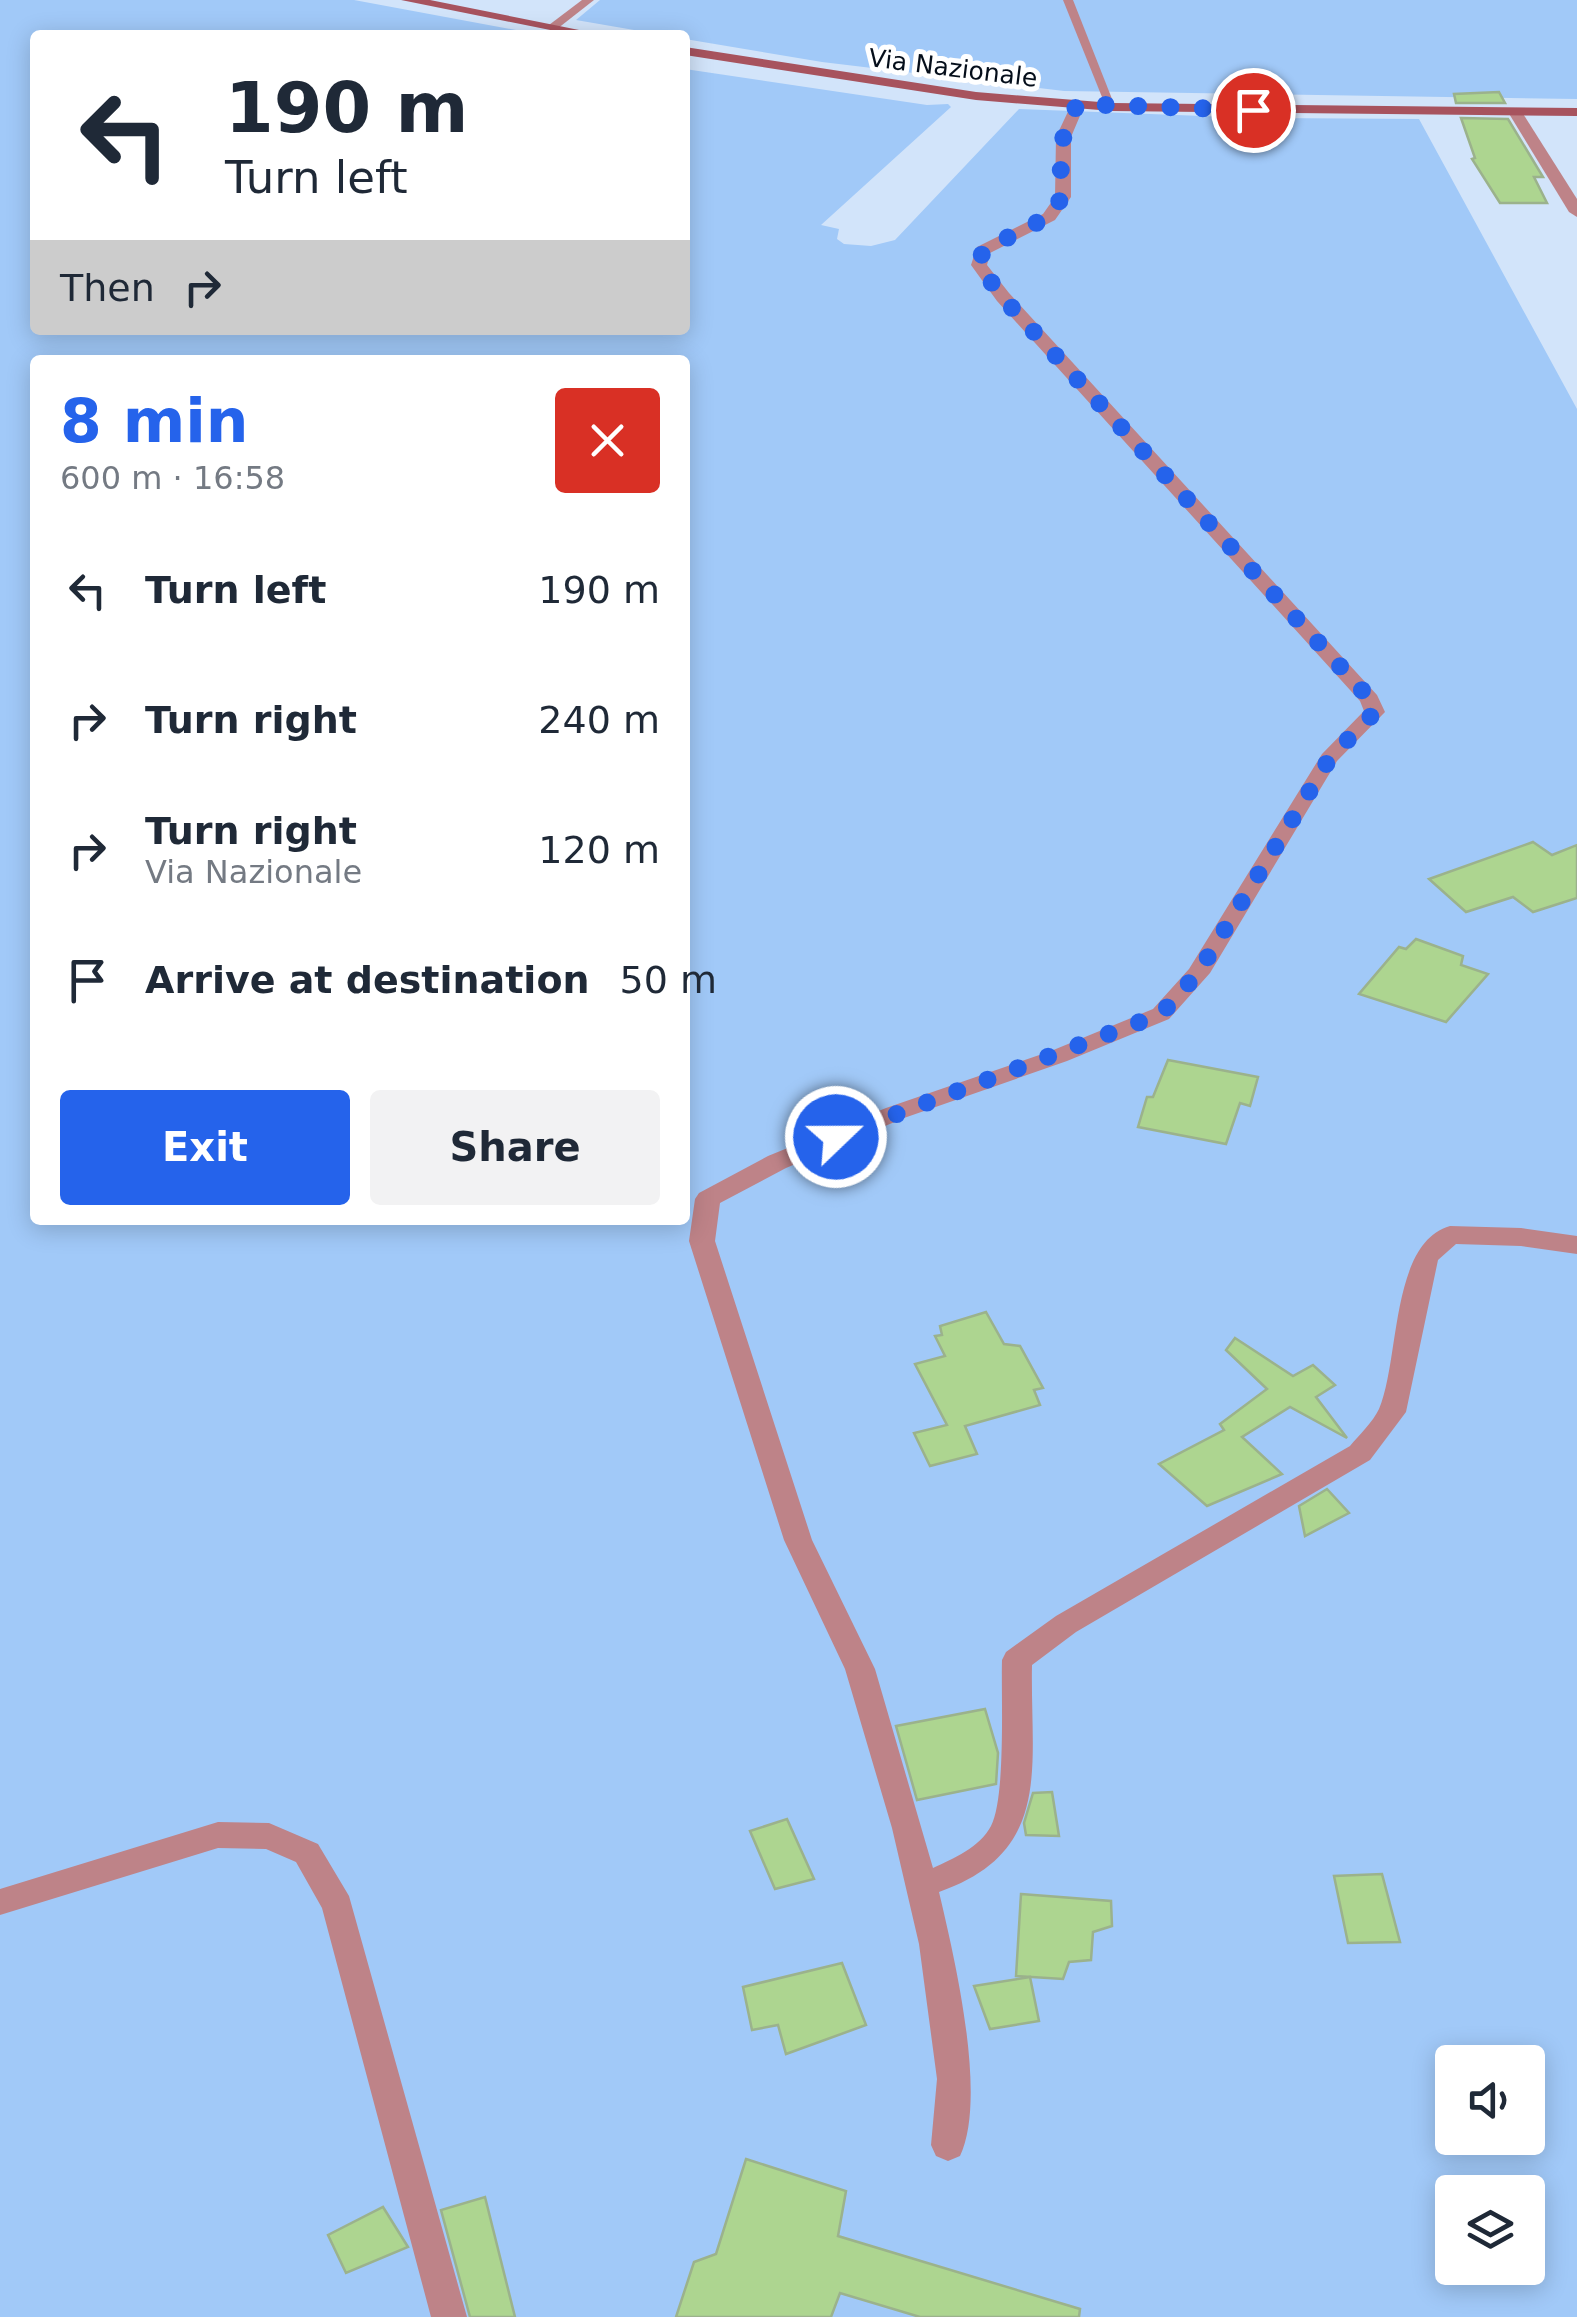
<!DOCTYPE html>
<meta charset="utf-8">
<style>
:root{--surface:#fff;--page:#f2f2f3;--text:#1f2937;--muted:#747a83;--accent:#2563eb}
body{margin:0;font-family:"DejaVu Sans",sans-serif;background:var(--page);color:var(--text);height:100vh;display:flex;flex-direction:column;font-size:38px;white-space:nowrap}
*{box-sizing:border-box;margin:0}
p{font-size:32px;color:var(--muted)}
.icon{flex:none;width:55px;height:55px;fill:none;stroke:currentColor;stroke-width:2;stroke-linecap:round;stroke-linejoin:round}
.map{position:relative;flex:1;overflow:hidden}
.drawer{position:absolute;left:30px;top:355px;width:660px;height:870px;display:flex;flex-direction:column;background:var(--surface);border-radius:10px;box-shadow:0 5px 25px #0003}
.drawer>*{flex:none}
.guide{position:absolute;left:30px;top:30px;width:660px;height:305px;border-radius:10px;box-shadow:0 5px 25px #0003;background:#fff;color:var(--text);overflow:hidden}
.controls{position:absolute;left:1435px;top:2045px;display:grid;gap:20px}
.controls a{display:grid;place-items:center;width:110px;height:110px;border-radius:10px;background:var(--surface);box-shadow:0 5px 25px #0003;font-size:50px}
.pin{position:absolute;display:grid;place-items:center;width:85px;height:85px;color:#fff;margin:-42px;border:5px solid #fff;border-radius:50%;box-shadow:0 2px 10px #0007}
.me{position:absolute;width:110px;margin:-55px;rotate:68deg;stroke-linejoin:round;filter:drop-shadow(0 0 8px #0008)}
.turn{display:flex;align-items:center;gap:35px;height:210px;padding:0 30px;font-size:45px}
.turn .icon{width:130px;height:130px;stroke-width:2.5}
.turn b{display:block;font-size:70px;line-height:85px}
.then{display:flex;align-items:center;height:95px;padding:0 30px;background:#0003;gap:20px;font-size:38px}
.round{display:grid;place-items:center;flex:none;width:105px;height:105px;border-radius:10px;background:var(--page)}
.summary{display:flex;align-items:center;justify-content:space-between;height:170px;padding:0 30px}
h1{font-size:60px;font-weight:800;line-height:75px;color:var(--accent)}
.cta{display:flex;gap:20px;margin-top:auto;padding:20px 30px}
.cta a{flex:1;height:115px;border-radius:10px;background:var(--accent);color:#fff;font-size:40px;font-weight:800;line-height:115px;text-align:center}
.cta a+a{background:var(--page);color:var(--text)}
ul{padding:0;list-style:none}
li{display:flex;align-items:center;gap:30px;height:130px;padding:0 30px}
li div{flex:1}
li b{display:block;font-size:38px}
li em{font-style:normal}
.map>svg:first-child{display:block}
.green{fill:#a1c9f8;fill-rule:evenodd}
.building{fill:#add590;stroke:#9bb28c;stroke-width:2.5}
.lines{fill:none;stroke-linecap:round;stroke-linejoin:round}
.service{fill:#be8388;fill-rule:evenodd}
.minor{fill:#be8388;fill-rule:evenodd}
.secondary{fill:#a7535e;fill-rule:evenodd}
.route{stroke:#2563eb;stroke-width:18;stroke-dasharray:0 32.4}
.labels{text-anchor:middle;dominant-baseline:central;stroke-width:10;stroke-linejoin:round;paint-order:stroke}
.far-street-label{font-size:25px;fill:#050e1a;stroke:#fff}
</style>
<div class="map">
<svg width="1577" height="2317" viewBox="0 0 1577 2317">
<rect width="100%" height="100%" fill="#d2e4fa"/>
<g class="green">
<path d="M0,0H354L543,35H35V330H685V69L927,105L948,104L951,107L821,225L839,229L837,239L844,244L871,246L895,240L1019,109L1255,118L1419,119L1577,409V2317H0ZM35,360H685V1220H35ZM1452,2062H1528V2138H1452ZM1452,2192H1528V2268H1452Z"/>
<path d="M600,0H1577V99L1064,91L822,62L685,39V35H663L576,20Z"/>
</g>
<g class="building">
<path d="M1499,92L1505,103H1456L1454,94Z"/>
<path d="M1461,118L1508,119L1543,177H1534L1547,203H1500L1472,159L1475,158Z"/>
<path d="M1533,842L1552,855L1577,845V898L1533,912L1513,897L1466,912L1429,879Z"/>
<path d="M1416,939L1463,956L1461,965L1488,974L1446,1022L1359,994L1399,947L1406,949Z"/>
<path d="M1168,1060L1258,1077L1250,1106L1240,1103L1226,1144L1138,1127L1147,1097H1153Z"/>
<path d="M986,1312L1004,1344L1020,1346L1043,1388L1034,1390L1040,1405L965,1426L977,1454L930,1466L914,1433L947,1425L915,1364L945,1356L935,1336L942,1335L940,1326Z"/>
<path d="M1235,1338L1293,1376L1313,1365L1335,1385L1316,1397L1347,1438L1290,1407L1242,1437L1282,1474L1207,1506L1159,1464L1224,1430L1220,1424L1267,1389L1226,1350Z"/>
<path d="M1327,1489L1349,1513L1305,1536L1299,1506Z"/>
<path d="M985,1709L998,1753L996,1784L917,1800L896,1726Z"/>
<path d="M1052,1792L1059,1836L1026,1835L1024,1823L1033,1793Z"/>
<path d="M787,1819L814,1879L775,1889L750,1831Z"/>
<path d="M1382,1874L1400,1942L1348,1943L1334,1876Z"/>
<path d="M1021,1894L1111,1901L1112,1926L1093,1932L1091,1960L1069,1962L1063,1979L1016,1976Z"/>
<path d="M842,1963L866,2025L786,2054L778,2025L752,2030L743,1987Z"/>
<path d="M1030,1977L1039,2021L990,2029L974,1986Z"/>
<path d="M746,2159L846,2191L838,2236L1080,2309L1079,2317H920L840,2293L831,2317H676L694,2262L716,2254Z"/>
<path d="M485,2197L515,2317H470L441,2210Z"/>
<path d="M383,2207L408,2247L346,2273L328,2235Z"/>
</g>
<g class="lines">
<g class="service">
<path d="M582,0H594L557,29H549V25Z"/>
<path d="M1063,0H1073L1116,109L1106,107Z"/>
</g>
<g class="minor">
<path d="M1073,101L1085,104L1071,137V197L1055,220L990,253L987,265L1009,293L1377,695L1385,712L1337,761L1210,973L1169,1019L1067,1061L904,1118L786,1168L720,1203L715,1241L812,1540L875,1669L933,1868C953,1859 980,1847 991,1826C1006,1797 1001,1697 1002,1660L1006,1652L1056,1616L1350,1446C1359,1435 1373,1422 1379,1409C1400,1361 1390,1243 1450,1226L1521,1228L1577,1236V1254L1521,1246L1456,1244L1438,1260L1406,1412L1370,1460L1076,1632L1032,1665C1030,1766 1054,1852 939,1892C954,1956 988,2097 960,2156L948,2161L936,2156L931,2145L937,2079L919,1944L892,1828L845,1669L784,1540L689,1241L695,1199L699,1193L768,1156L886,1108L1051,1051L1153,1009L1189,969L1322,754L1364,711L1360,701L997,301L971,265L977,247L1043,214L1055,197L1056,137Z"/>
<path d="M1510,109H1520L1577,199V217L1569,212L1508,112Z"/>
<path d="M218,1822L269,1823L318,1844L349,1896L467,2317H431L322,1908L296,1862L266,1849L218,1848L0,1915V1889Z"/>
</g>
<g class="secondary">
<path d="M401,0H430L604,35H575Z"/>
<path d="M685,47L976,92L1112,103L1577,108V116L1112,111L976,100L685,55Z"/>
</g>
</g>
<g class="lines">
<path class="route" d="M836,1137L1161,1014L1198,973L1330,758L1375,712L1370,699L1002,297L979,265L983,250L1048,217L1063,196C1059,162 1058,134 1078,104L1253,110"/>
</g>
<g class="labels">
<g class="far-street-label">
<text transform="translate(953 68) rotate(7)">Via Nazionale</text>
</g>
</g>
</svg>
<div class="controls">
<a><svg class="icon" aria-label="sound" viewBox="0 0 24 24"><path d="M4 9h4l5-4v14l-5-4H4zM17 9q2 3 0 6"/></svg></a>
<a><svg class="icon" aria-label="layers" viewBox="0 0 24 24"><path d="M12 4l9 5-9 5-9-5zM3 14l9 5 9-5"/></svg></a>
</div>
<div class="pin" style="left:1253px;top:110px;background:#d93025"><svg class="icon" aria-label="arrive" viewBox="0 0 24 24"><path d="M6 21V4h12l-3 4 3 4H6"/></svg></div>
<svg class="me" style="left:836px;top:1137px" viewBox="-20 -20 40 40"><circle r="17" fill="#2563eb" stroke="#fff" stroke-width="3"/><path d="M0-11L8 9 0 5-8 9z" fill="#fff"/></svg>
<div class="guide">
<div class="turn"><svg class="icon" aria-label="left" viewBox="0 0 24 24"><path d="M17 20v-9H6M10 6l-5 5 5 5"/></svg><div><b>190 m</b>Turn left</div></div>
<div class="then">Then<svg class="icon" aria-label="right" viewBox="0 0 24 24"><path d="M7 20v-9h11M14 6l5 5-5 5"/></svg></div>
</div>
<section class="drawer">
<div class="summary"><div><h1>8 min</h1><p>600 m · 16:58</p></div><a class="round" style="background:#d93025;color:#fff"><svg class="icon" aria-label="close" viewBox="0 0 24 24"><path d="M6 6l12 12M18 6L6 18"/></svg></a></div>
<ul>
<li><svg class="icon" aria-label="left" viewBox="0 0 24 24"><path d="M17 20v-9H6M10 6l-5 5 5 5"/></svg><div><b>Turn left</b></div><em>190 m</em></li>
<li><svg class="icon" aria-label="right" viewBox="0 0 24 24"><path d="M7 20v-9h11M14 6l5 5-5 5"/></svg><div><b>Turn right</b></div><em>240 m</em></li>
<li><svg class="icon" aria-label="right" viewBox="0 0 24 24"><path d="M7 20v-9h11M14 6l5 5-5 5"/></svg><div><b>Turn right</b><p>Via Nazionale</p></div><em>120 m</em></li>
<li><svg class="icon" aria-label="arrive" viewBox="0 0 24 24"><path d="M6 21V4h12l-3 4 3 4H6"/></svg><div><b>Arrive at destination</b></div><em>50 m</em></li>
</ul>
<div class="cta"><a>Exit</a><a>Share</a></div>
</section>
</div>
